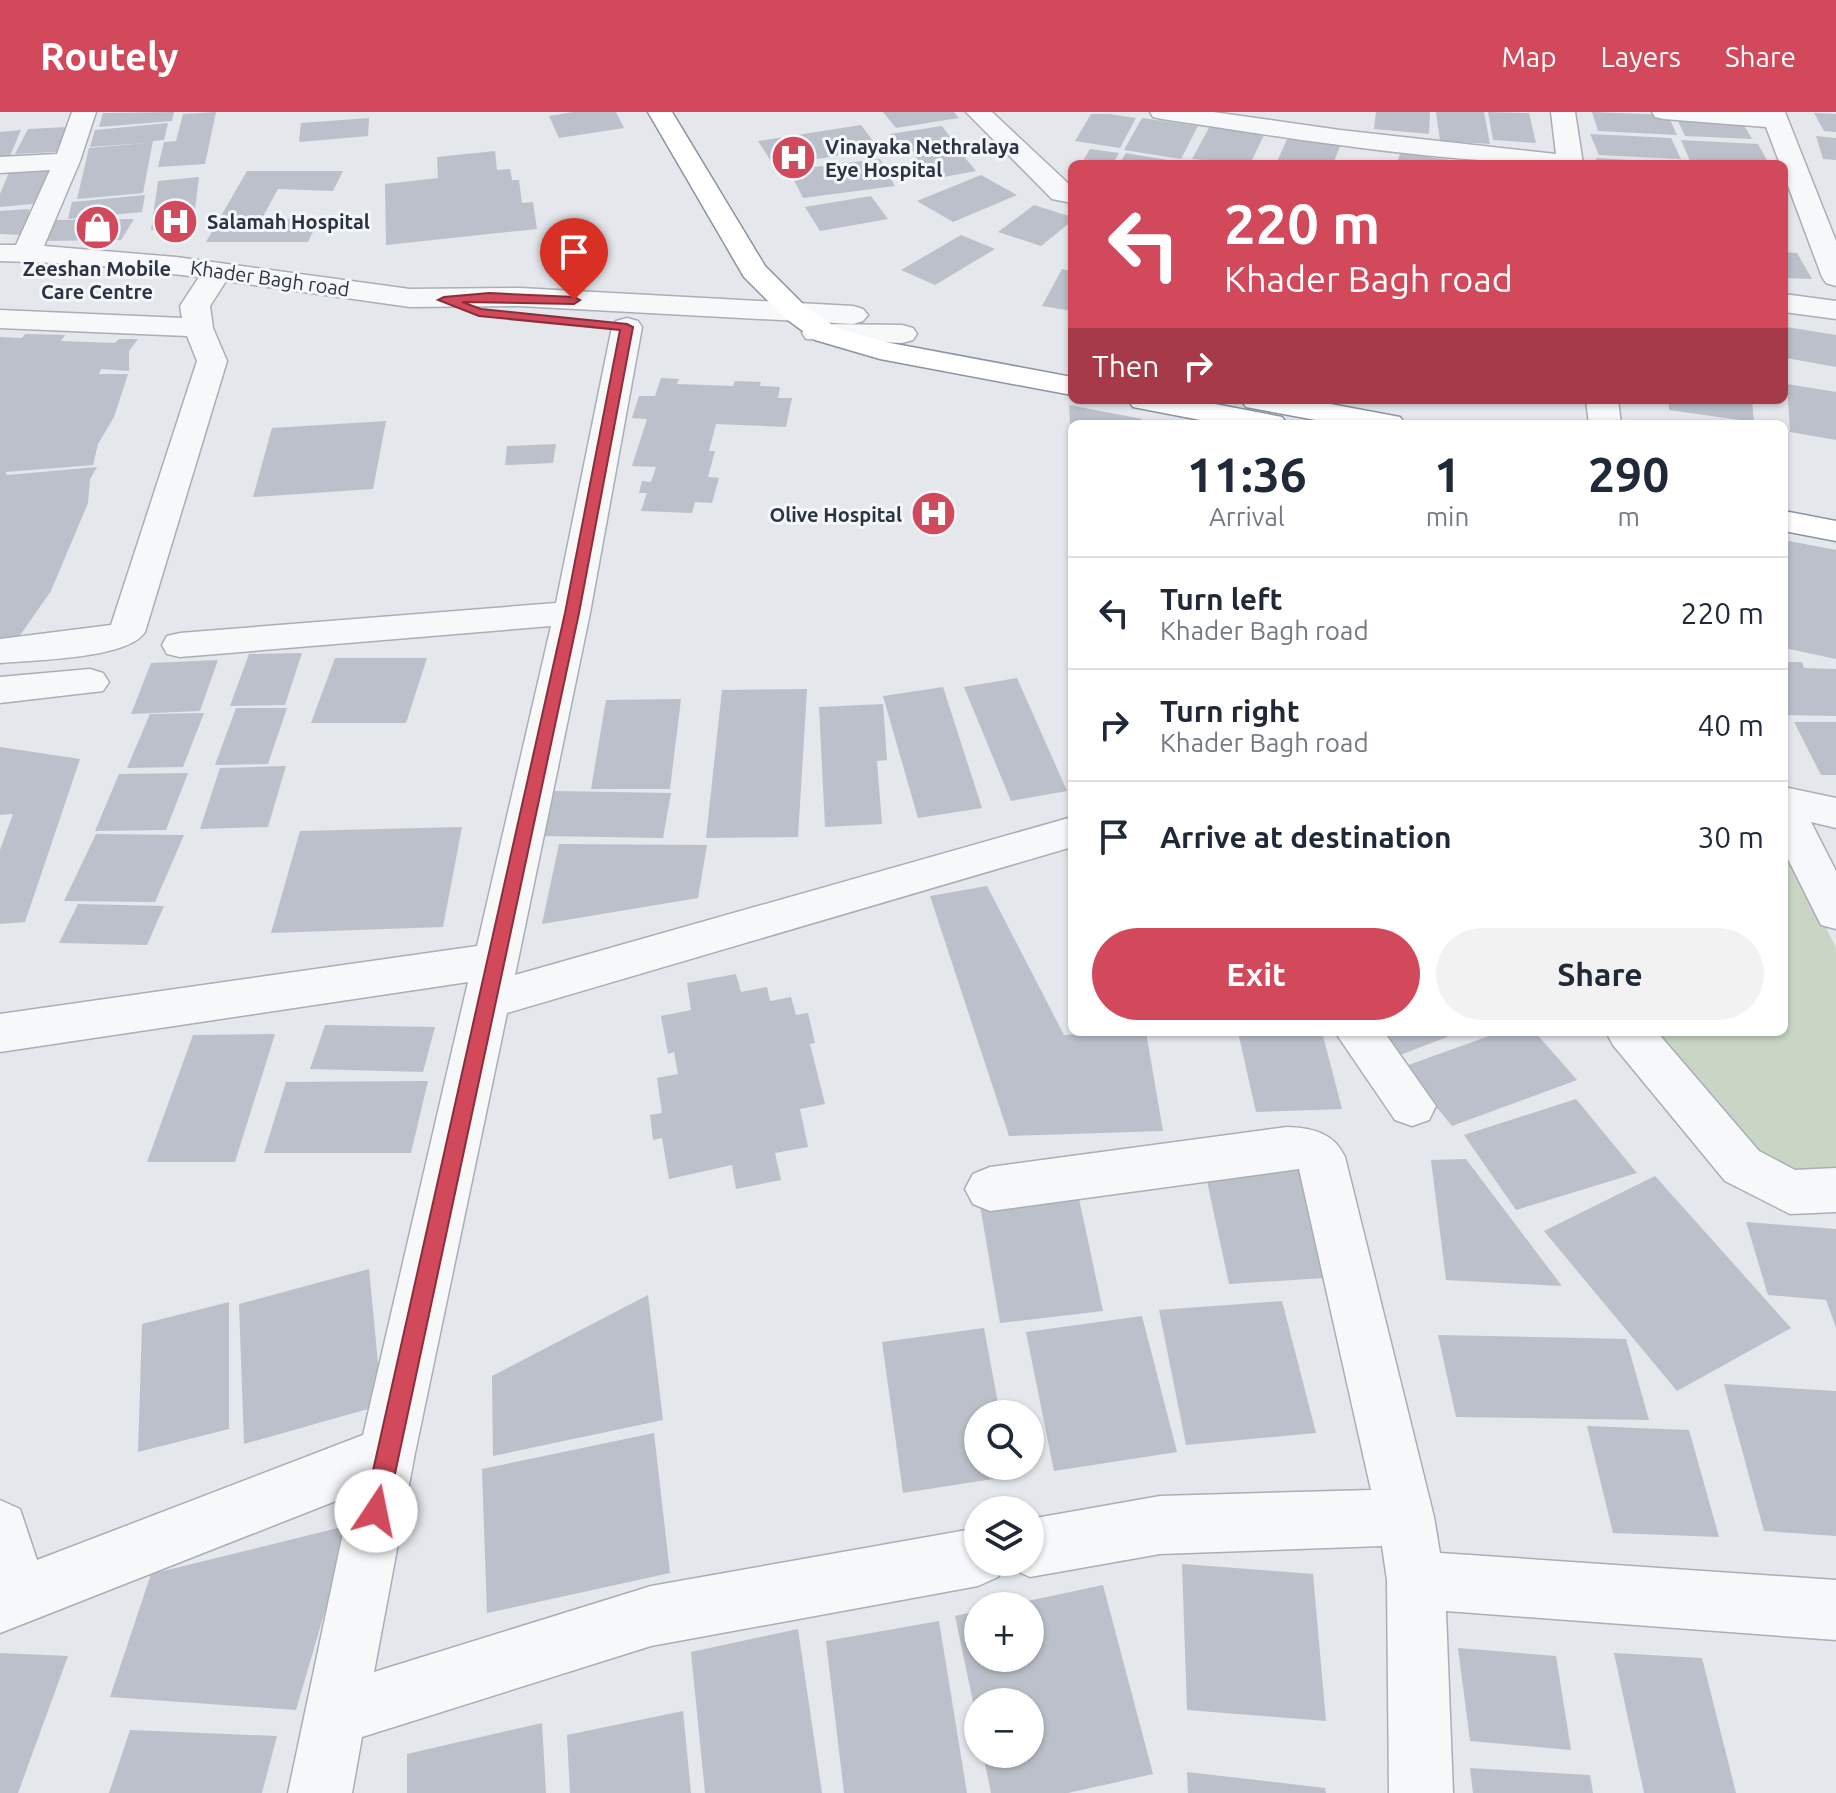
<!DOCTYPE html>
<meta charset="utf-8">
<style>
:root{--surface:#fff;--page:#f2f2f3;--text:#1f2937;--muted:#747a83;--line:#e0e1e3;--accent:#d1495b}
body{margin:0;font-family:Ubuntu,sans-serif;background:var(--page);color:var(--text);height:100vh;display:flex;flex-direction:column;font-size:30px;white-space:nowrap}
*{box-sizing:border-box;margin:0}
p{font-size:26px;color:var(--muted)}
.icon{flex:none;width:44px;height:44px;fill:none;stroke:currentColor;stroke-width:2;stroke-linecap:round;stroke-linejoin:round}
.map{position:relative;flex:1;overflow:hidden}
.drawer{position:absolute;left:1068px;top:308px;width:720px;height:616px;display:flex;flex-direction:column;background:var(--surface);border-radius:12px;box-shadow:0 2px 6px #0004}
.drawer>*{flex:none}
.top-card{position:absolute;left:1068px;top:48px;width:720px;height:244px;border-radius:12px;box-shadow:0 2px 6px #0004;background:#d1495b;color:#fff;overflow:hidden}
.fabs{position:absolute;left:964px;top:1288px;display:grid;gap:16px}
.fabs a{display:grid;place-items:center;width:80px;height:80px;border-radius:50%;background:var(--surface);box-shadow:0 2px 6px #0004;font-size:40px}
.pin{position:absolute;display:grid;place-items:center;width:68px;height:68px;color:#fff;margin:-82px -34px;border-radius:50% 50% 50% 0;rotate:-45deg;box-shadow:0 0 8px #0007}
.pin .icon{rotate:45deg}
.me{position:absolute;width:88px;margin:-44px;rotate:11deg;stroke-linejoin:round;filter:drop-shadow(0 0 6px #0008)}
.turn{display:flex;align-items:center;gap:28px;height:168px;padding:0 24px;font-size:36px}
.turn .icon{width:104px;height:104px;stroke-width:2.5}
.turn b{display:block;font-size:56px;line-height:68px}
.then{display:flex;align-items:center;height:76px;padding:0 24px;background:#0003;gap:16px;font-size:30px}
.eta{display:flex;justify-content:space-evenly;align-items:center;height:136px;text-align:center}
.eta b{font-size:48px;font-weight:600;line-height:56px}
.button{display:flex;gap:16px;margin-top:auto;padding:16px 24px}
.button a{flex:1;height:92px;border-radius:48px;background:var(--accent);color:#fff;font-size:32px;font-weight:600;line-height:92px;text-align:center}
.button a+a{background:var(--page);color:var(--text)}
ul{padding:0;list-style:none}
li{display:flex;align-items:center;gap:24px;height:112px;padding:0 24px;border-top:2px solid var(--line)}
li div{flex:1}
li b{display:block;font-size:30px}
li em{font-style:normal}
header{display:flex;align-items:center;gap:48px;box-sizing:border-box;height:112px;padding:0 40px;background:var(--accent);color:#fff}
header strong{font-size:38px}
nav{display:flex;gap:44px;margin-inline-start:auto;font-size:28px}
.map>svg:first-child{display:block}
.green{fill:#c9d6c5}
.building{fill:#bbc0ca}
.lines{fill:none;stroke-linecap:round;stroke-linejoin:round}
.minor-casing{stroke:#a9aeb7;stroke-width:3}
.highway-casing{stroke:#8b94a3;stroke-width:3}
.minor{fill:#f7f8fa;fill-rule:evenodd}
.highway{fill:#fff;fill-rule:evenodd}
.route{fill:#d1495b;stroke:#882f3b;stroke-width:2}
.labels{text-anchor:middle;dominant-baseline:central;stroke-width:6;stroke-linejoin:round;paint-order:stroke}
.far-poi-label{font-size:20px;font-weight:bold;fill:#2b3445;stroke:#f4f6f9;text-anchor:start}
.far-street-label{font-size:20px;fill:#2b3445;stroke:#f4f6f9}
</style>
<header>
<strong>Routely</strong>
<nav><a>Map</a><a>Layers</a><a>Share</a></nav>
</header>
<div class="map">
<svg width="1836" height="1681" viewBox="0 0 1836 1681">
<rect width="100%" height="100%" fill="#e4e7ec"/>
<path class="green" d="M1784,728L1836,836V1100L1798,1095L1645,920H1784Z"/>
<g class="building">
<path d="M174,0L172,9L99,15L103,1Z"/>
<path d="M216,0L205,52L158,55L164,30L176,29L183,2Z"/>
<path d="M573,0H616L624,16L559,26L549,4Z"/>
<path d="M883,0H954L959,6L896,16Z"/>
<path d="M1376,0H1430L1429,22L1374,17Z"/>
<path d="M1436,0H1484L1490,32L1440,29Z"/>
<path d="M1488,0L1529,1L1536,31L1493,28Z"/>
<path d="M1592,0L1668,3L1677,23L1598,19Z"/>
<path d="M1814,1L1836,2V20L1824,19Z"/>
<path d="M1091,2H1109L1136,6L1120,36L1075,29Z"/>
<path d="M1676,5L1741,8L1752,27L1685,24Z"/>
<path d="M369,6L368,24L299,30L301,11Z"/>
<path d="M1142,6L1198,14L1181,47L1124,38Z"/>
<path d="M168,11L164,28L153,29L143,81L77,87L89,36L146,31L90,35L95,18Z"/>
<path d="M861,13L879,37L774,54L758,29Z"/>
<path d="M942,14L956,33L903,41L890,22Z"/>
<path d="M1210,14L1264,23L1250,52L1192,47Z"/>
<path d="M67,15L56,40L15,42L28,17Z"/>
<path d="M21,18L10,44L0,45V20Z"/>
<path d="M1590,22L1671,26L1681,47L1599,43Z"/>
<path d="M1816,24L1836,26V48L1823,47Z"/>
<path d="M1288,25L1341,32L1333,52H1276Z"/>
<path d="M1681,28L1758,32L1769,52L1690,49Z"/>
<path d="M957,36L976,59L933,67L914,43Z"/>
<path d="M1090,37L1119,41L1113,52H1081Z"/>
<path d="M495,39L497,58L510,57L512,68H519L522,91L533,90L537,117L386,133L385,72L438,66L437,45Z"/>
<path d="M1126,41L1179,50V52H1119Z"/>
<path d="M1400,41L1458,49L1457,52H1397Z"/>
<path d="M1596,46L1659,50V52H1598Z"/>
<path d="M880,47L895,74L803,86L789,58Z"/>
<path d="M57,55L43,91L0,95V82L10,58Z"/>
<path d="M247,59H343L333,79L278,77L261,108L320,105L308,130H206Z"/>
<path d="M981,63L1017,83L953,110L917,89Z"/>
<path d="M199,65L193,113L151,118L158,69Z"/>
<path d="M145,83L142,100L68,107L72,90Z"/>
<path d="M871,84L888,107L820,119L805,95Z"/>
<path d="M1034,93L1072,105V109L1041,134L998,120Z"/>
<path d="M29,97L31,110L23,123L0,122V99Z"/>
<path d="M134,107L121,128L42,129L55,108Z"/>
<path d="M961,123L995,137L935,173L901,158Z"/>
<path d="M1784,140L1797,141L1812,167L1784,166Z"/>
<path d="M1062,157L1072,159V199L1042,194Z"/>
<path d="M1787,215L1836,223V255L1786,246Z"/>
<path d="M25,222L65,223L61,229L115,231L119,227H138L129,239V259L101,257L99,262H128L114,305L98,332L93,353L6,360L7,363L97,355L90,367L88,391L51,479L14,532H0V225L22,226Z"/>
<path d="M661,266L679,267L677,272L733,274L735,269L761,270L760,274L780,275L778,286H792L786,315L716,312L709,339H715L708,365L719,366L712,391L695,390L692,401L641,399L647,381H639L642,369L651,370L656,355L632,354L647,307L632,306L639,284H655Z"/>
<path d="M1787,272L1836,280V328L1790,320Z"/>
<path d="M1668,288H1752L1754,310L1669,298Z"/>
<path d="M1069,293L1142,307V312H1070Z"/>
<path d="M386,309L373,377L253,385L272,316Z"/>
<path d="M556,332L553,351L505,353L507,334Z"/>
<path d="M1784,428L1836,438V547L1784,536Z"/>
<path d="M302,541L285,593L230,594L249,542Z"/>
<path d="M335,546H427L406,611H311Z"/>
<path d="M218,548L200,599L131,602L151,551Z"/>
<path d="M1784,550H1802L1804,556L1836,557V604L1785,603Z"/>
<path d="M1017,566L1067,679L1011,689L964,575Z"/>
<path d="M943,575L982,696L918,706L883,584Z"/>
<path d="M807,577L798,725L706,726L722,578Z"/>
<path d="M681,587L670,677H591L606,588Z"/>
<path d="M883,592L887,648L877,649L882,712L825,715L819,595Z"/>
<path d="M236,596H287L268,652L215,653Z"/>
<path d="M204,601L183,655L127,656L150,602Z"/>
<path d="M1794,610H1836V663H1821Z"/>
<path d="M0,635L80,647L25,810L0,812V738L13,702L0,703Z"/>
<path d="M286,654L268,715L200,717L220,656Z"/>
<path d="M188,661L166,718L95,719L119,662Z"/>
<path d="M553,679L671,681L663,726L543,724Z"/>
<path d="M462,715L443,815L271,821L300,719Z"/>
<path d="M96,722L184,723L155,790L64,789Z"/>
<path d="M559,732L707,733L698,786L542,812Z"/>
<path d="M987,774L1064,923L1146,920L1163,1019L1009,1024L930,784Z"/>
<path d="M78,792L164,794L147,833L59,831Z"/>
<path d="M736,862L741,880L767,875L770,889L791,885L796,903L808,901L815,931L810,932L825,992L800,997L808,1035L775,1041L781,1068L736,1077L732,1053L669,1067L662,1026L653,1028L650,1003L662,1001L657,966L678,962L674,940L668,942L661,904L691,898L687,871Z"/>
<path d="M325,913L435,915L423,960L310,957Z"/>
<path d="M1238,920H1322L1342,997L1256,1000Z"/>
<path d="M1375,920H1460L1395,945Z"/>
<path d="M1500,920H1535L1577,968L1452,1014L1403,955Z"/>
<path d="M275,922L235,1050H147L193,923Z"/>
<path d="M428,969L411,1041H264L286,970Z"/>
<path d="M1576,987L1637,1061L1516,1098L1464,1023Z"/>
<path d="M1466,1047L1562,1174L1446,1168L1431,1048Z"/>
<path d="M1310,1048L1340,1165L1229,1172L1204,1055Z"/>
<path d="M1655,1064L1791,1216L1677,1279L1544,1119Z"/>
<path d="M1078,1082L1103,1199L1000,1211L980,1093Z"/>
<path d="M1746,1110L1836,1117V1216L1826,1188L1768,1183Z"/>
<path d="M369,1157L382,1293L244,1332L239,1192Z"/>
<path d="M648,1183L663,1308L493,1344L492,1264Z"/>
<path d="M1282,1189L1316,1321L1186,1333L1159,1198Z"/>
<path d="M229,1190V1317L138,1340L142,1212Z"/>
<path d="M1142,1204L1177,1340L1054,1359L1026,1220Z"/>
<path d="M984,1216L1000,1302H978V1354H1010L1012,1364L903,1381L882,1230Z"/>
<path d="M1438,1223L1626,1227L1649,1308L1456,1305Z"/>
<path d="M1724,1272L1836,1279V1424L1764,1419Z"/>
<path d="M1587,1314L1689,1318L1719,1425L1613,1421Z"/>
<path d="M654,1321L670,1461L487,1501L482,1357Z"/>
<path d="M350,1413L296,1598L110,1585L151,1462Z"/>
<path d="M1182,1452L1313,1462L1326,1609L1187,1598Z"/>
<path d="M1103,1473L1153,1662L1068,1681H991L983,1642H1030V1590H978L977,1609L955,1504L978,1499V1546H1030V1494L1009,1493Z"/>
<path d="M939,1509L967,1681H844L826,1529Z"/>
<path d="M798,1517L822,1681H705L691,1540Z"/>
<path d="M1458,1536L1556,1544L1571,1638L1470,1629Z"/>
<path d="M0,1541L68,1544L18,1681H0Z"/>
<path d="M1614,1541L1702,1546L1736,1681H1644Z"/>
<path d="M683,1599L691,1681H570L567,1623Z"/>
<path d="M542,1611L546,1681H407V1642Z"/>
<path d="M130,1618L277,1624L262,1681H109Z"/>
<path d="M1470,1656L1590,1663L1593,1681H1473Z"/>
<path d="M1187,1660L1325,1676L1326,1681H1188Z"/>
</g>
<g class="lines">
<defs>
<g id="minor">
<path d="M72,0H96L80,49L44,134L176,145L410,177L520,176L853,194L863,197L868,203L863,209L853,212L520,194L410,195L226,169L210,194L213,216L227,249L145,520C128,547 33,548 0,551V527L111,513L197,249L187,224L0,216V198L182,206L180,194L199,165L85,152L0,149V133H16L50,58L0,61V45L57,42Z"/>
<path d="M966,0H992L1072,75V91L1052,87Z"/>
<path d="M1150,0H1213L1340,18L1556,42L1551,0H1575L1583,52C1442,52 1302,28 1162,7L1153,5Z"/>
<path d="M1652,0H1785L1836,129V174L1826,171L1822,165L1784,63V52H1780L1766,15L1664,7L1655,5Z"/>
<path d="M1784,182L1836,189V207L1784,200Z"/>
<path d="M627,206L638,209L642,215L590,501L515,863L1072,705V735L507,901L415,1341L374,1560L651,1474L978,1416V1450H1005L998,1465L978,1474L651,1534L362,1625L352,1681H288L351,1383L0,1521V1388L20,1397L37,1448L363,1323L468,870L0,940V902L477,834L551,514L180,545L167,542L162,533L167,524L180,521L556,491L612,215L616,209Z"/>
<path d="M817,212L902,213L913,216L917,222L913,228L902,231L806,227L802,221L806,215Z"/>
<path d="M1586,288H1618L1621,312H1589Z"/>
<path d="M90,557L103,561L109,570L103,579L0,591V565Z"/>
<path d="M1784,675L1836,686V716L1811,710L1836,759V817L1821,813L1784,739Z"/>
<path d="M1335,920H1384L1436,994L1429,1008L1412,1014L1395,1008Z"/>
<path d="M1606,920H1657L1759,1039L1795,1058L1836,1056V1100L1790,1102L1725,1069L1613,933Z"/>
<path d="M1287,1015C1313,1016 1334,1021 1345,1045L1434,1405L1440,1441L1836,1468V1528L1446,1499L1453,1681H1389L1387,1468L1382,1434L1160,1442L1030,1465L1010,1456L1007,1450H1030V1407L1160,1384L1371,1378L1299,1057L990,1099L973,1092L965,1077L973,1062L990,1055Z"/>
</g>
<g id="highway">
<path d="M648,0H672L765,154L805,194L837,216L885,230L1072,265V283L880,247L815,228L785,206L744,165Z"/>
<path d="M1128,288H1194L1282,305L1287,312H1221L1133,295Z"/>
<path d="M1241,288H1309L1400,305L1405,312H1337L1246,295Z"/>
<path d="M1784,399L1836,409V429L1784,419Z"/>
</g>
</defs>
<use href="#minor" class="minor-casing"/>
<use href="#highway" class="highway-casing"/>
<use href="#minor" class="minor"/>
<use href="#highway" class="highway"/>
</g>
<path class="route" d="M489,181L574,185L580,188L574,192L462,190L481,197L627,212L633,215L579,501L387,1399L384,1408L376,1411L367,1408L364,1399L565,501L620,218L479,204L438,188L444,185Z"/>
<defs>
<symbol id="hospital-disc" viewBox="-11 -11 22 22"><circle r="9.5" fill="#d1495b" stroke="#f4f6f9"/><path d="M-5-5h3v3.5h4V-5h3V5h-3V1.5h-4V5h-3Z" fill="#fff"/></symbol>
<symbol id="shop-disc" viewBox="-11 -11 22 22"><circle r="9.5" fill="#d1495b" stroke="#f4f6f9"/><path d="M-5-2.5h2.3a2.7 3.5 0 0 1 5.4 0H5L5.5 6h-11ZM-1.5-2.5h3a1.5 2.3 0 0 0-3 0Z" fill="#fff"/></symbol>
</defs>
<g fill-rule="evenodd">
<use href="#hospital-disc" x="768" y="20" width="51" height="51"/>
<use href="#hospital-disc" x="150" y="84" width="51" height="51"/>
<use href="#shop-disc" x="72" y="90" width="51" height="51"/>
<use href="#hospital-disc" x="908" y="376" width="51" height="51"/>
</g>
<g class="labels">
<g class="far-poi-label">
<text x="825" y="34">Vinayaka Nethralaya<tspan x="825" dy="23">Eye Hospital</tspan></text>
<text x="207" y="109">Salamah Hospital</text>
<text x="97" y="156" text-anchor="middle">Zeeshan Mobile<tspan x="97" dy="23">Care Centre</tspan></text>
<text x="902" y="402" text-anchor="end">Olive Hospital</text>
</g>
<g class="far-street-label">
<text transform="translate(270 166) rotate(8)">Khader Bagh road</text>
</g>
</g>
</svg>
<div class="fabs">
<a><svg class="icon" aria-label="search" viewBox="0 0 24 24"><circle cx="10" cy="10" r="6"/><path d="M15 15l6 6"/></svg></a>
<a><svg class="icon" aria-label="layers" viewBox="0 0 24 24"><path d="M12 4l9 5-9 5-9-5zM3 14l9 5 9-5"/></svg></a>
<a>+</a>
<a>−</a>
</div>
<div class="pin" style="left:574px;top:188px;background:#d93025"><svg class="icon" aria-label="arrive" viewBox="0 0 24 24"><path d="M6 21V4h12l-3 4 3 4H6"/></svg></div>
<svg class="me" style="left:376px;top:1399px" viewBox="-20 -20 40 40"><circle r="19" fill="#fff"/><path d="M0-13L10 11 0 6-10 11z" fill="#d1495b"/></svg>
<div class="top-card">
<div class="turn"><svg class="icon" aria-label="left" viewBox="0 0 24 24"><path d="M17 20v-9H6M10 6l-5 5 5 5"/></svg><div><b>220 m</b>Khader Bagh road</div></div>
<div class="then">Then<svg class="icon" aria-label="right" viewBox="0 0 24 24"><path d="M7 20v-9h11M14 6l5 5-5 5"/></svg></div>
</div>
<section class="drawer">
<div class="eta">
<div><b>11:36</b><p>Arrival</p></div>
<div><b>1</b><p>min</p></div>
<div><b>290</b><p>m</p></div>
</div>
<ul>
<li><svg class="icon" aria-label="left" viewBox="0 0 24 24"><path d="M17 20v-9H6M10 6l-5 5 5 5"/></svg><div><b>Turn left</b><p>Khader Bagh road</p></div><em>220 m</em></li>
<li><svg class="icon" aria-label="right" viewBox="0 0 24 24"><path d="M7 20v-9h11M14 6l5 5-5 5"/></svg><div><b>Turn right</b><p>Khader Bagh road</p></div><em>40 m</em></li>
<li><svg class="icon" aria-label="arrive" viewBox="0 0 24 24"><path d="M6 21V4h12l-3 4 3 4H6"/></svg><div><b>Arrive at destination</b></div><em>30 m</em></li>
</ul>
<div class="button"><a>Exit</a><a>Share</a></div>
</section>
</div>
